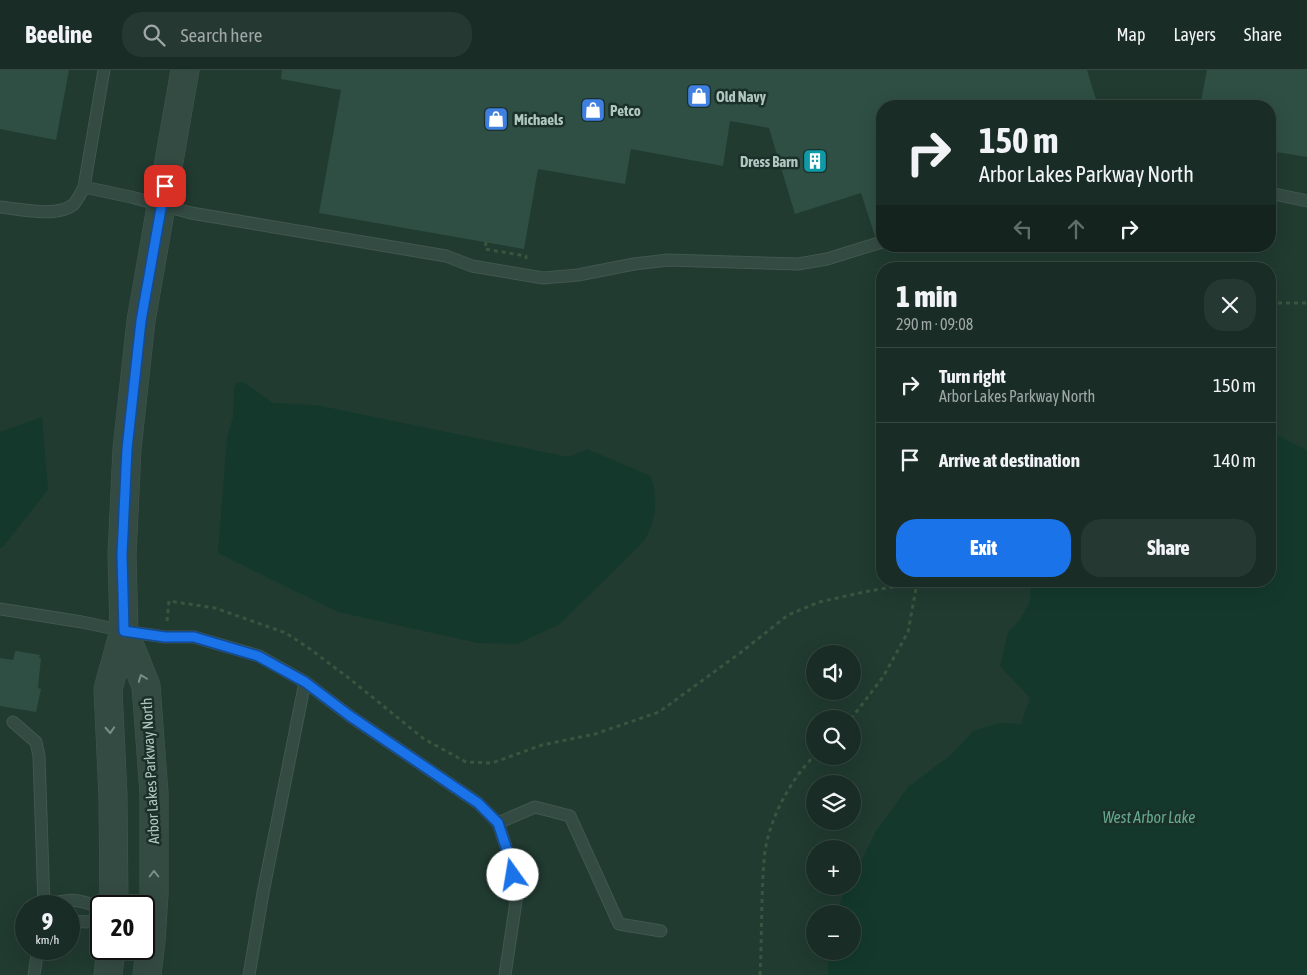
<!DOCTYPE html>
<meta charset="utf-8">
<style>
:root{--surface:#192c25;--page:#263832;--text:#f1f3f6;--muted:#9fa7a7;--line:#374842;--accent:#1a73e8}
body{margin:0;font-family:"Asap Condensed",sans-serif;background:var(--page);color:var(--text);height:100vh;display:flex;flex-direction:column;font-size:19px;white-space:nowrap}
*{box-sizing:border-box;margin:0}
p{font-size:16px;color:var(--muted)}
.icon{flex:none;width:28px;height:28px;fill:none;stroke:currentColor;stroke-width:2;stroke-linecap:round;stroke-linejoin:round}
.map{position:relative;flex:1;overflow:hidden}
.side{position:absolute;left:876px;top:192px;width:400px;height:325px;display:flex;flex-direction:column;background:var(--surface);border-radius:20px;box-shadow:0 5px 20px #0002,0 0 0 1px var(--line)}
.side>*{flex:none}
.guide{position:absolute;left:876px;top:30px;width:400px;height:152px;border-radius:20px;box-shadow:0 5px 20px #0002,0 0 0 1px var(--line);background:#192c25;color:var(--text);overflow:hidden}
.buttons{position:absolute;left:806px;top:575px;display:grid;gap:10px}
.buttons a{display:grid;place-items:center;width:55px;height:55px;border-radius:50%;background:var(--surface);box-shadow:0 5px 20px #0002,0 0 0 1px var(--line);font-size:25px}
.speed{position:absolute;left:15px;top:825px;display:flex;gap:10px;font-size:25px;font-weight:700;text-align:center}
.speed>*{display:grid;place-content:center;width:65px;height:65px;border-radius:50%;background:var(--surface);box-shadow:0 5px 20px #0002,0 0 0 1px var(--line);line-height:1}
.speed small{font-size:12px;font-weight:400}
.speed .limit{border:2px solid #111;border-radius:8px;background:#fff;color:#111}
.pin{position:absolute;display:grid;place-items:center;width:42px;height:42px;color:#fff;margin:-21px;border-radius:10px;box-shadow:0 2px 8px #0006}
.me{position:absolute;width:55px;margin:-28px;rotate:347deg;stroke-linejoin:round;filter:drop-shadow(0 0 4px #0008)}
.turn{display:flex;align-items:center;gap:18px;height:105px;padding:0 20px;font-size:22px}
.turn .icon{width:65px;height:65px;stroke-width:2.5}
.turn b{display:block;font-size:35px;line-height:42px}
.lanes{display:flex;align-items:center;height:48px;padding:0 20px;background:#0003;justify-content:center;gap:25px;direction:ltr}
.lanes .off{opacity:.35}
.round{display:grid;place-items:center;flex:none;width:52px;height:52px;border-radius:20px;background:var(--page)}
.summary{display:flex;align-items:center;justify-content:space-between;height:85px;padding:0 20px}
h1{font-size:30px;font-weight:800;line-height:38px}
.primary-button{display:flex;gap:10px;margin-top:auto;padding:10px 20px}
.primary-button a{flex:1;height:58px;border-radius:20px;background:var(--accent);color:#fff;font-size:20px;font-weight:800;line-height:58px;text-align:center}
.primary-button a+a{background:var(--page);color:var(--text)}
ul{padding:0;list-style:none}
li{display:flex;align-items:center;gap:15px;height:75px;padding:0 20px;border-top:1px solid var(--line)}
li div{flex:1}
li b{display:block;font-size:19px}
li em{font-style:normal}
header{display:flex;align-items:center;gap:30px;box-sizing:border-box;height:70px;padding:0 25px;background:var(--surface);border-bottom:1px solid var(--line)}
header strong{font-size:24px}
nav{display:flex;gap:28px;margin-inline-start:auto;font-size:18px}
.search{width:350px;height:45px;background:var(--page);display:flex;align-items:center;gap:12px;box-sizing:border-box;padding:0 18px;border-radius:20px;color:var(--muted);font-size:19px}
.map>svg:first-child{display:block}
.water{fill:#14392c}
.building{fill:#2f4f44}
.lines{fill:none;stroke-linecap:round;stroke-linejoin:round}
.service-casing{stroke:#415750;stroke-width:13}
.tertiary-casing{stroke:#415750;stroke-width:29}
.path{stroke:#3b543f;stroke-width:3;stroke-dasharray:4 4;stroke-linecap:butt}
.service{stroke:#344b43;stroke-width:11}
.tertiary{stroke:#344b43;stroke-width:28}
.oneway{stroke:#788f88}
.route-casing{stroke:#114b97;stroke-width:12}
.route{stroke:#1a73e8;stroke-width:9}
.labels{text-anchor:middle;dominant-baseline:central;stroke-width:5;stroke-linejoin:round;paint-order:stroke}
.poi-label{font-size:15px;font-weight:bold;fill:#afc7c0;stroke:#1a3028;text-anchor:start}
.street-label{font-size:15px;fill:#afc7c0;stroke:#1a3028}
.water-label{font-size:16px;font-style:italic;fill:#66a890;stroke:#1a3028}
</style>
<header>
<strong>Beeline</strong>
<div class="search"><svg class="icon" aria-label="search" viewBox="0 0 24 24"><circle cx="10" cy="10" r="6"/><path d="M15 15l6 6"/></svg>Search here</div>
<nav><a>Map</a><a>Layers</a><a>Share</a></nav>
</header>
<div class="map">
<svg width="1307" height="905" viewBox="0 0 1307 905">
<rect width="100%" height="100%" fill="#213b31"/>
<g class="water">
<path d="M243,312L273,333L316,335L568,387L587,379L651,406C658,432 657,447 644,471L560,554L517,574L478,573L338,542L218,483L227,368L233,347L234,320L236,313Z"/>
<path d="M42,347L48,420L2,478H0V362Z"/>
<path d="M1270,362L1307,380V905H828L829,881H852V844H835L848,816H852L853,808L876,761L908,717L952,684L973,661L1000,653L1021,654L1030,628L1000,596L1008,562L1019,551L1030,532L1031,511H1270Z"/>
</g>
<g class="building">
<path d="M0,0H69L56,70L0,59Z"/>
<path d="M282,0H1087L1098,36H882V165L875,166L861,123L795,144L769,58L730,51L723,96L631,79L625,114L538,99L524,179L319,143L341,20L281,9Z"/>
<path d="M1207,0H1307V87L1270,81V36H1200Z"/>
<path d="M17,581L40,585L39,588H41L38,618L41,619L36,642L0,636V588L13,590L15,582Z"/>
</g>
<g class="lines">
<defs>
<g id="service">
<path d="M84,117L104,0"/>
<path d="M1270,123L1307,131"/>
<path d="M0,137C19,139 58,148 74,134C78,129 81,123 84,117L131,127L191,143L446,186L472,196L543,208L578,205L634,194L668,190L798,194L827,189L882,172"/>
<path d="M0,539L82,552L124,561L165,567H194L259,586L305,612L350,646L478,733L498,753L509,786L517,825L505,905"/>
<path d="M13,652L36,672L39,686L44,836"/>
<path d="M498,753L535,737L570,746L619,854L661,861"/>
<path d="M46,836C69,827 78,829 101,838"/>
<path d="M69,851L87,852L101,847"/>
<path d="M34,905L38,879"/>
<path d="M249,905L263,823L305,612"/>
</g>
<g id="tertiary">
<path d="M124,561L146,616L154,723V825L151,871L147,905"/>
<path d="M114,836L113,726L108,619L124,561L122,485L127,379L141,251L185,0"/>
<path d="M108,905L111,879"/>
</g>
</defs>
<use href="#service" class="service-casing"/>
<use href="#tertiary" class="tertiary-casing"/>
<g class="path">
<path d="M486,172L485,179L526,186V189"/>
<path d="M1270,233H1307"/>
<path d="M167,551L169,531L215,538L286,563L310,579L350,609L424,669L466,692L492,693L542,675L595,664L659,642L740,583L788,545L819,532L869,521L917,513"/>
<path d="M851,649L883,607L908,562L917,513"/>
<path d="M760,905C762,867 761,828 764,790C767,753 789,711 815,685"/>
</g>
<use href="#service" class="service"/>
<use href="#tertiary" class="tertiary"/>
</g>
<defs><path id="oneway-chevron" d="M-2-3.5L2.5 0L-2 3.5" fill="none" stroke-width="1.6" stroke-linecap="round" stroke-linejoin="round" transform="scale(1.25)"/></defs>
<g class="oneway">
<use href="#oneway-chevron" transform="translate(142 608) rotate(-111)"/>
<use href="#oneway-chevron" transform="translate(110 660) rotate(87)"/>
<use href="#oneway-chevron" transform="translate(154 804) rotate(-90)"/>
</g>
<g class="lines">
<defs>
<path id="route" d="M165,116L141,251L127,379L122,485L124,561L165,567H194L258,586L305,612L350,646L478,733L498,753L509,786L513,805"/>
</defs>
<use href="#route" class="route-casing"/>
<use href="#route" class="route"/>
</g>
<defs>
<symbol id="shop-square" viewBox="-11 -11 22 22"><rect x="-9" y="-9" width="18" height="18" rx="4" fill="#3f7fe0" stroke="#1a3028"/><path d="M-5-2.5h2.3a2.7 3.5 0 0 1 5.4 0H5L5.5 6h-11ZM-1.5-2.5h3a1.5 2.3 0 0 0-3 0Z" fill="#fff"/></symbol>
<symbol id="building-square" viewBox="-11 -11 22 22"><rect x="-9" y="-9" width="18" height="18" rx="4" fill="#0f9aa8" stroke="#1a3028"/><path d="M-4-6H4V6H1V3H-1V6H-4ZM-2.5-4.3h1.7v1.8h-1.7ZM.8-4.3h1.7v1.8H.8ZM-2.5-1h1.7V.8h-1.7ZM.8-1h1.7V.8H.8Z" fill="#fff"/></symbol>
</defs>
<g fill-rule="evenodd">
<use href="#shop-square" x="685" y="12" width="28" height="28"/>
<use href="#shop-square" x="579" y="26" width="28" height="28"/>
<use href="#shop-square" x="482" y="35" width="28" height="28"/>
<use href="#building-square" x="801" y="77" width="28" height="28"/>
</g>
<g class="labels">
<g class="poi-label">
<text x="716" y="26">Old Navy</text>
<text x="610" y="40">Petco</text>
<text x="514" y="49">Michaels</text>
<text x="798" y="91" text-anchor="end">Dress Barn</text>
</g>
<g class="street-label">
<text transform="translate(150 701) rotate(-93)">Arbor Lakes Parkway North</text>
</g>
<g class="water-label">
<text x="1149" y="747">West Arbor Lake</text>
</g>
</g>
</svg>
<div class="buttons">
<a><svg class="icon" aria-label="sound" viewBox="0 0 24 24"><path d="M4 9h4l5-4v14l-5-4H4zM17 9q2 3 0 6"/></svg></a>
<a><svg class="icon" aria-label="search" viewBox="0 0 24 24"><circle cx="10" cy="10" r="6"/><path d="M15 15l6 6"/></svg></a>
<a><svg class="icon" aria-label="layers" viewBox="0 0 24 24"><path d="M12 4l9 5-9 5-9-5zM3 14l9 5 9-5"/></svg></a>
<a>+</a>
<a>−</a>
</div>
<div class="speed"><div>9<small>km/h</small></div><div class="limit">20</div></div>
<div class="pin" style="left:165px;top:116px;background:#d93025"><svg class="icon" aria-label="arrive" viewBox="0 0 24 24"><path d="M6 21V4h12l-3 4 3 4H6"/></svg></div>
<svg class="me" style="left:513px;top:805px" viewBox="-20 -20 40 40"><circle r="19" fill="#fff"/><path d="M0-13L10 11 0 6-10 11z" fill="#1a73e8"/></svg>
<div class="guide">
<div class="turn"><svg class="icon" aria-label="right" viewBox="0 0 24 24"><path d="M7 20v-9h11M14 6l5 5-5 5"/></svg><div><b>150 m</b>Arbor Lakes Parkway North</div></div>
<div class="lanes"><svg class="icon off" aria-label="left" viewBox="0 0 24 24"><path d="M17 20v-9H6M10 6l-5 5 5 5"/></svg><svg class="icon off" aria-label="ahead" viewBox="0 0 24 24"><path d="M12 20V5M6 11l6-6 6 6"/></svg><svg class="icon" aria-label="right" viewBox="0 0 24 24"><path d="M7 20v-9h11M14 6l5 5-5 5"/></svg></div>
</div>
<section class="side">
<div class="summary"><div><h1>1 min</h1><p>290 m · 09:08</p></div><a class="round"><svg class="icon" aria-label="close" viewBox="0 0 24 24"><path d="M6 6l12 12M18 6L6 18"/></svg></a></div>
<ul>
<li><svg class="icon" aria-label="right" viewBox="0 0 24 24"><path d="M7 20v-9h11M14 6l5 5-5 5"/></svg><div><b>Turn right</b><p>Arbor Lakes Parkway North</p></div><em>150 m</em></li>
<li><svg class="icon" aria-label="arrive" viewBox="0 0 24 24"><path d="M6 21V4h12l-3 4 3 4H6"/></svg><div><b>Arrive at destination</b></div><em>140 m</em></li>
</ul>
<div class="primary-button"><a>Exit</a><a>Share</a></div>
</section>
</div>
